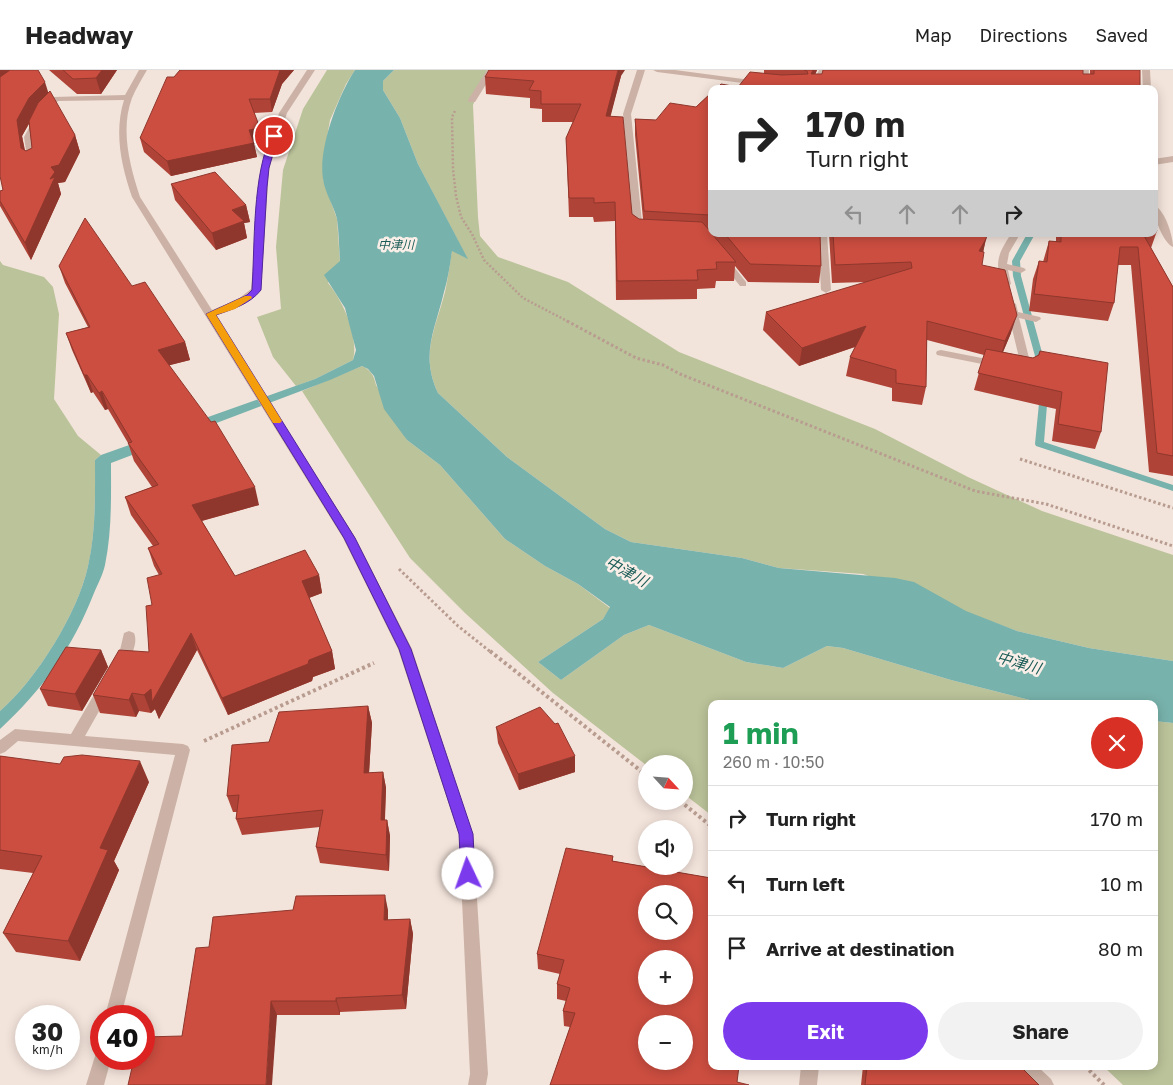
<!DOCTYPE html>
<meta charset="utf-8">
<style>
:root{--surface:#fff;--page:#f2f2f2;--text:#222;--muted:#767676;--line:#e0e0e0;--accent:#7c3aed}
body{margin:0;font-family:"Golos Text","Noto Sans JP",sans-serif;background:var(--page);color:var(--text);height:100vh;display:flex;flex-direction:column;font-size:19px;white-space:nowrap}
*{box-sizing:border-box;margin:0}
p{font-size:16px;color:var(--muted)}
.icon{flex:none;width:28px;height:28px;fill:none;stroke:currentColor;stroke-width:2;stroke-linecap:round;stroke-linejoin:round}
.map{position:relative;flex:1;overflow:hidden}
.panel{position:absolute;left:708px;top:630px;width:450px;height:370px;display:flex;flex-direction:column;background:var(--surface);border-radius:10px;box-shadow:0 2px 12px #0003}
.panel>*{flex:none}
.banner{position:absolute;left:708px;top:15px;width:450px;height:152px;border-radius:10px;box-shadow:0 2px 12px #0003;background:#fff;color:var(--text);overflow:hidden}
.needle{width:32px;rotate:116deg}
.fabs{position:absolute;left:638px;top:685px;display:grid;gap:10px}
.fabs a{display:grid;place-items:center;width:55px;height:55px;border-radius:50%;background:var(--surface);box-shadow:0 2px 12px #0003;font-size:25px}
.speed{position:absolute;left:15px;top:935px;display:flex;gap:10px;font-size:25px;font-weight:700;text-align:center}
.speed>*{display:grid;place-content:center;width:65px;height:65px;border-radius:50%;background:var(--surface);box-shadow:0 2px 12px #0003;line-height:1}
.speed small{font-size:12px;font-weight:400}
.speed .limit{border:8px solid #d22;background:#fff;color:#111}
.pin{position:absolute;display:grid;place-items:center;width:42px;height:42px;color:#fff;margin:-21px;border:2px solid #fff;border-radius:50%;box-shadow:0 1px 5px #0007}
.me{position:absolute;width:55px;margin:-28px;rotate:357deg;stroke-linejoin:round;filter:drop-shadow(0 0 4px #0008)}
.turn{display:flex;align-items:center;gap:18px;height:105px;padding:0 15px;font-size:22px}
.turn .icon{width:65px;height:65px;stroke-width:2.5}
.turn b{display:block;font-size:35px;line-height:42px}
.lanes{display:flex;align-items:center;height:48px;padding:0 15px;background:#0003;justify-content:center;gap:25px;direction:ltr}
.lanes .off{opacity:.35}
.round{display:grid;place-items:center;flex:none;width:52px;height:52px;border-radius:26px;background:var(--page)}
.head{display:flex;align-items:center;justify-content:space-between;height:85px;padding:0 15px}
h1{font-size:30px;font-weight:700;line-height:38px;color:#1e9e55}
.button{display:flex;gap:10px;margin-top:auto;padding:10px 15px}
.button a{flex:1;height:58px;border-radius:30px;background:var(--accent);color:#fff;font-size:20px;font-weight:700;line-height:58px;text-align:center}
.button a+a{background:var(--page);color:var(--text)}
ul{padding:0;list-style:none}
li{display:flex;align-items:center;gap:15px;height:65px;padding:0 15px;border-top:1px solid var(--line)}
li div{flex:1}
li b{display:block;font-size:19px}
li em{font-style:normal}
header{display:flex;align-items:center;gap:30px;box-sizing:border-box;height:70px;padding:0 25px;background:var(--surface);border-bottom:1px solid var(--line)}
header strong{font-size:24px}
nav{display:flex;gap:28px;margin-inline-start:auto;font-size:18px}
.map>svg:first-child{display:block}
.green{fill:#bbc39a}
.water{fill:#78b2ac}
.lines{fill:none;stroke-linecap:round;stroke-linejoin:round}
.stream{fill:#78b2ac;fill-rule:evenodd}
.path-far2{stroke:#b89c90;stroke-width:2.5;stroke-dasharray:2 2;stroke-linecap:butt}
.path-far1{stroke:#b89c90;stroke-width:3;stroke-dasharray:2.5 2.5;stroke-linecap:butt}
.path{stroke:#b89c90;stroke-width:4;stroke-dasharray:3 3;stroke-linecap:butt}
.minor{fill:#ccb2a6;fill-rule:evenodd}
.wall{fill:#af4337;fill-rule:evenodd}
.shaded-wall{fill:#8f372d}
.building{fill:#cc4e40;stroke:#8f372d;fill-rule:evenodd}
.route{fill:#7c3aed;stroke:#51269a}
.slow{fill:#f59e0b}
.labels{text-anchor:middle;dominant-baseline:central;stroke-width:5;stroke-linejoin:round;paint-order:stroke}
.far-water-label{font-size:12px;font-style:italic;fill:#1b5c57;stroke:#faefe8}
.water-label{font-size:15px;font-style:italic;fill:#1b5c57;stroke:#faefe8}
</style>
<header>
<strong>Headway</strong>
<nav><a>Map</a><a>Directions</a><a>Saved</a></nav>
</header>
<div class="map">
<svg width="1173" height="1015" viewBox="0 0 1173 1015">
<rect width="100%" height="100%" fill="#f3e4db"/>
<g class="green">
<path d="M327,0H355L346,14L330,50L323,90V109L337,149L340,192L328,213C343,231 359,266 353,290L315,309L296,316L273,287L257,247L281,239L276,177L283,100L303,39Z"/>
<path d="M394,0H487L473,35L478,147L480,166L498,187L568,212L679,282L875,359L968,407L1042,441L1173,485V591L1089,578L1017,561L863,504L779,498L742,488L631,472L605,459L507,387L438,323C420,285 435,260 445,222C448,208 450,194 452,180L467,188L418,94L400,48L383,20V11Z"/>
<path d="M0,191L3,195L44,207L53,217L59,244L54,329L78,366L101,385L95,390C95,426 96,462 88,496C78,543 36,610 0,641Z"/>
<path d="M362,296C371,300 374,306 376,315L407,370L440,395L505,469L545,496L578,514L610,538L603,549L538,592L561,610L624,565L649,555L746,592L783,598L827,576L843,578L951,610L1045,634H711V745L684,724V694L646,695L553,623L465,543L410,488L302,321Z"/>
<path d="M1154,651L1173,653V1015H1123L1103,996H1154Z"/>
</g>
<path class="water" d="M355,0H394L383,11V20L400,48L418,94L468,189L452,181C450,195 448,209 444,222C435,260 420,285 438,323L507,387L605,459L631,472L742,488L779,498L895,508L914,512L966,541L1017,561L1089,578L1173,591V653L1154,651V634H1045L951,610L843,578L827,576L783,598L746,592L649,555L624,565L561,610L538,592L603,549L610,537L578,514L545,496L505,469L440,395L407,370L384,339L374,306L368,299L362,296L330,310L111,393C111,427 112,461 105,495C103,504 98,514 94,523C72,579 43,619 0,659V641C36,610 78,543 88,496C96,461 95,426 95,390L101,385L315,309L353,290L356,280L345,238L324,205L340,191C339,178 339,163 337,149C334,136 325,123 323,109C318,78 338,26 355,0Z"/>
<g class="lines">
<g class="stream">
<path d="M1027,164H1035L1020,191L1021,206L1046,297L1042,300L1038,297L1013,206L1012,191Z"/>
<path d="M1044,320L1048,323L1044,372L1173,415V421L1036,376L1035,374L1040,323Z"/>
</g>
<path class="path-far2" d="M455,41L452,47L453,99L456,126L461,147L472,164L484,190L523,228L569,252"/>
<g class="path-far1">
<path d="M567,251L636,288L663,295L680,304L975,421L1046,434L1173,476"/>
<path d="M1020,389L1173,438"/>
<path d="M399,499L458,556L492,583"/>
</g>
<g class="path">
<path d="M490,581L646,705"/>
<path d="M204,671L374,593"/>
<path d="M680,731L711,756"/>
<path d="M1085,996L1104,1015"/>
</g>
<g class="minor">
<path d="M139,0H147C142,9 136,18 132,28C120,60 130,96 140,127L212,240L237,230L251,219L261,99L279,43L307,0H315L287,43L269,99L261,220L244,234L215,246L355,467L412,579L473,765L488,1004L486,1015H468L470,1004L459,765L398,579L343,468L132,127C121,95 114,62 124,30L58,31L42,48L32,67L36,93L32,96L28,93L24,67L36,45L53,27L125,25Z"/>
<path d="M487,0H495L475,32H469L468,30Z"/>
<path d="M637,0H645L631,44L643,162L638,165L633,162L623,44Z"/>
<path d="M653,0H675L758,11L762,13L758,15L657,2Z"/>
<path d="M819,0H827L818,19H810Z"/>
<path d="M1081,0H1089L1088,19H1080Z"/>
<path d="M1142,0H1150L1151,19H1143Z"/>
<path d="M1173,86V92L1154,95V89Z"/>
<path d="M1154,135C1165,140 1173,166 1173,177C1163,173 1153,146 1154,135Z"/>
<path d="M818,164H827L831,220L826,223L821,220Z"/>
<path d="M1011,164H1020L1009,183L1007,194L1024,198L1026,200L1021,203L1008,200L1011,214L1006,217L1001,214C995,191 998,184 1011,164Z"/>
<path d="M724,187L727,188L746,212V216H740L721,192V188Z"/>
<path d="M1011,231L1016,234L1018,242L1040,247L1041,249L1036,252L1019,248L1032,300L1027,303L1022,300L1006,234Z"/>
<path d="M941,280L997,291L1002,294L997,297L937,285L936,283L937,281Z"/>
<path d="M129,561L134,563C139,575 129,589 123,600H113L111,596L120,580L124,563Z"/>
<path d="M104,615L109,616L111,620L85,666L183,674L188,676L190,680L121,946H105L175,685L18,671L5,682L0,684V670L15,659L71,664L99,616Z"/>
<path d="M101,981V989H111L104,1015H86L96,983Z"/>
<path d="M801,996H819L817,1015H799Z"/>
<path d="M1016,996H1037L1051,1009L1054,1015H1032L1018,1002Z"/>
</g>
</g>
<g class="wall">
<path d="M0,0L48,23L75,65L80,82L65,112L58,113L61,124L31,190L0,136V121L3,120ZM29,54L32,78L26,81L25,80L22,66Z"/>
<path d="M49,0H117L101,24H77Z"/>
<path d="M180,0H294L282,14L272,42L254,43L260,58L262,72L254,74L257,87L171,106L144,82L140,68L174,7Z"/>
<path d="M764,0H817L815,4H1090V0H1140V19L738,17L764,3Z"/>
<path d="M621,6L610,46L632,144L639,149H643L635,65V49L656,50L696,37L711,23V164H820L821,196L819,213L748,212L735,196L734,211H716L715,218L697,219V229L616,230L615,151L594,152L593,147H569L566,68L573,52H542V39L530,38V28L486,24L485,7Z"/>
<path d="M171,114L246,135L250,152L244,153L247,168L216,180L175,130Z"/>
<path d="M1154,153L1157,161L1151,178L1173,217V406L1149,402L1131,195H1118L1114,233L1108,251L1029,241L1033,209L1039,191L1043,192L1049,171L1056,172V164H1154Z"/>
<path d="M829,164H987L983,182L982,195L1011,263L1003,282L1033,288L1038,285L1040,281L1101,362L1095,379L1052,371L1056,339L974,320L984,285L927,270L926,317L922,335L892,331V318L846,306L850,287L855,277L799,296L763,260L766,242L867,212L832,213Z"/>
<path d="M59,196L132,216L185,272L190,290L169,295L259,435L202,451L235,506L319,505L322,523L309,528L332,581L335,599L313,607L312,611L228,645L197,580L159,649L155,639L151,643L139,641L136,647L100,643L93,625L149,582L152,535L159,505L154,496L148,478L153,476L131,445L125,427L152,417L134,391L128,373L108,339L105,340L93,322L91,323L72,280L66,263L88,257L65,213Z"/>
<path d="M101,580L108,597L82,641L48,636L40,619Z"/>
<path d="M368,636L372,653L369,703L383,702L386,718L385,750H387L390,766L389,801L320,793L316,777L320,757L242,765L236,749L237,742H233L227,726L269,672Z"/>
<path d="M496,657L575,702L519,720L498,673Z"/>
<path d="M0,686L149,712L114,791L119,800L80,891L16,882L3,863L33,803L0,799Z"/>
<path d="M613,786V791L711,808L550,1015L570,957L564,956L563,941L566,931L557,929V914L560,904L538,899L537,884Z"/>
<path d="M388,840V850L410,849L413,864L406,939L340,942V945H277L182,966L209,877Z"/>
<path d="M863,996H1020L1039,1015H861Z"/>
</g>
<g class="shaded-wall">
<path d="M0,0H23L0,17Z"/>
<path d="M102,0H117L101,24L96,8Z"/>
<path d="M280,0H294L282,14L272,42L270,29Z"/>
<path d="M618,0H625L621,6L606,64V46Z"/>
<path d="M813,0H817L810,19L811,4Z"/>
<path d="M45,12L50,28L34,44L22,66L27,94L21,78L17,50L29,28Z"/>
<path d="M260,58L262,72L254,74L257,87L171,106L167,91L249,60Z"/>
<path d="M75,65L80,82L65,112L58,113L61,124L31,190L25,173L50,109L51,97Z"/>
<path d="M246,135L250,152L244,153L247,168L216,180L212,163L232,140Z"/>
<path d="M986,169L982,187L979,181Z"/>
<path d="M1017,245L1011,263L1000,289L1005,271Z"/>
<path d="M866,256L863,274L799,296L802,278Z"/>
<path d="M185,272L190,290L163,297L158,280Z"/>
<path d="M84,305H87L93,322L91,323Z"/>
<path d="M102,321L108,339L105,340L99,323Z"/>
<path d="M255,417L259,435L197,452L192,435Z"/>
<path d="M319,505L322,523L306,529L302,511Z"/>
<path d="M191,563L197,580L159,649L155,639L151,643L144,625Z"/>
<path d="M101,580L108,597L82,641L75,624Z"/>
<path d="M332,581L335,599L313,607L312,611L228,645L222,628L309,590Z"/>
<path d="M132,623L139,641L136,647L129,630Z"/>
<path d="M368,636L372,653L368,720L364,703Z"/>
<path d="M575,686V702L519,720L518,704Z"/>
<path d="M140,691L149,712L114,791L119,800L80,891L68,871L100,778Z"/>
<path d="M383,702L386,718L384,766L381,750Z"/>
<path d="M387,750L390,766L389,801L386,785Z"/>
<path d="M385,825L388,840V865L384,850Z"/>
<path d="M410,849L413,864L406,939L402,925Z"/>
<path d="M336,928L340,942V945L336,931Z"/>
<path d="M271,931L277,945L272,1015H266Z"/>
</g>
<g class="building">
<path d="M10,0H38L45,12L29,28L17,50L21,78L26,81L32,78L29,51L38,33L50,21L75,65L59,95L51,97L55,102L50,109L55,107L25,173L0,131V121L3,120L0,106V7Z"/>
<path d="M63,0H102L96,8L73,9Z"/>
<path d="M180,0H280L270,29H249L260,58L249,60L254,73L167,91L140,68L167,7H174Z"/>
<path d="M489,0H618L606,46L623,47L632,144L639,149L702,152L711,162V164H712L736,192H716L717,199L697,200L698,210L617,211L615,132L594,133V128H569L566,68L581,34H541V21L529,20L534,11L485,7Z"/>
<path d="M804,0H813L811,4H822L823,0H1083V4H1094V0H1140V19H716L721,14L738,17L750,2L782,5L808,4L807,1Z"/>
<path d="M711,23V147L709,145L644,141L635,49L656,50L670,33L696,37Z"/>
<path d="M215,102L246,135L232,140L244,151L212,163L171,114Z"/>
<path d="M85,148L132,216L145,212L185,272L158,280L211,352L215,351L255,417L192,435L235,506L305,480L319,505L302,511L332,581L309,590L308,594L222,628L191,563L152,632L151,619L144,625L132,623L129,630L93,625L119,580L149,582L146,536L152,535L147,508L162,504L148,478L159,474L125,427L158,415L128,373L132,372L102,321L99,323L87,305H84L66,263L90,257L59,196Z"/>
<path d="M1154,153L1157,161H1154Z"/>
<path d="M725,164H820L821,196L750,194Z"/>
<path d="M833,164H987L986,169L979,181L984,182L982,195L1005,200L1017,245L1005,271L927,251L926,317L896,313V300L850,287L866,256L802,278L766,242L912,198L911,192L835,195Z"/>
<path d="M1061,164H1143L1173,217V386L1157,383L1138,177H1120L1114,233L1034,224L1039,191L1047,192L1049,171L1061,172Z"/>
<path d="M986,279L1033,288L1039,285L1040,281L1108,293L1101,362L1058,354L1062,322L978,303Z"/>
<path d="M66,577L101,580L75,624L40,619Z"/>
<path d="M368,636L364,703L383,702L381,750H387L386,785L316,777L323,740L236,749L239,725L227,726L232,675L269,672L279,642Z"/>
<path d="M540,637L555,654L558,653L575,686L518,704L496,657Z"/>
<path d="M82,685L140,691L100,778L108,780L68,871L3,863L42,786L0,780V686L60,694L64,687Z"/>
<path d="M566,778L613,786L612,791L711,808V996H739L737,1012L749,1015H550L575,943L563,941L570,918L557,914L564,890L537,884ZM646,824H684V861H646ZM646,889H684V926H646ZM646,954H684V991H646Z"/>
<path d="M385,825L384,850L410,849L402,925L336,928V931H271L266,1015H128L134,989H144V967L182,966L196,878L209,877L213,847L293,840L296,826Z"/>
<path d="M867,996H1020L1039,1015H865Z"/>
</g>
<path class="route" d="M272,64L278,66L269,98L267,117L261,220C250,234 233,239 216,245L355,468L411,579L473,764L475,804L473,809L468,811L463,809L461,804L459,764L399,579L344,468L206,244L247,225L252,220C255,174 252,105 272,64Z"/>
<path class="slow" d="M245,226H251L252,228L235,239L216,245L282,351L280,353H273L206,244Z"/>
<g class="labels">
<g class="far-water-label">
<text x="396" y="174">中津川</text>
</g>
<g class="water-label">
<text transform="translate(627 501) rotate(29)">中津川</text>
<text transform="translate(1019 592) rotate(16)">中津川</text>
</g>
</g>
</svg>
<div class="fabs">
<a><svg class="needle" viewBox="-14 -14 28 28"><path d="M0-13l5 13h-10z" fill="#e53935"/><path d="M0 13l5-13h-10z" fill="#767676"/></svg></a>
<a><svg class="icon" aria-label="sound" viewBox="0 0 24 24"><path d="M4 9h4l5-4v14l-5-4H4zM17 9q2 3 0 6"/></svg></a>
<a><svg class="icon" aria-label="search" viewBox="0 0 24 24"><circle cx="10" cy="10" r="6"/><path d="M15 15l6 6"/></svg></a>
<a>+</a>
<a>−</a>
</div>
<div class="speed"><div>30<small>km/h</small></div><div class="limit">40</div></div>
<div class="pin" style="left:274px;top:66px;background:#d93025"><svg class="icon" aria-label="arrive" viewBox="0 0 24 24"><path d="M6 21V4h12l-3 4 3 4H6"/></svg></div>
<svg class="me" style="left:468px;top:804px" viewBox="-20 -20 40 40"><circle r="19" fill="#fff"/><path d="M0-13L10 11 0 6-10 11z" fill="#7c3aed"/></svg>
<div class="banner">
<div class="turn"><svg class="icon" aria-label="right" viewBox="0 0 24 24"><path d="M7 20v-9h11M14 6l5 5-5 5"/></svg><div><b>170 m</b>Turn right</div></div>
<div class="lanes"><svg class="icon off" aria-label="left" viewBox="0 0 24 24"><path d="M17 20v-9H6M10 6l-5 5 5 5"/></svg><svg class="icon off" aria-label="ahead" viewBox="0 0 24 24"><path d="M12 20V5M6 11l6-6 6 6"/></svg><svg class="icon off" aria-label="ahead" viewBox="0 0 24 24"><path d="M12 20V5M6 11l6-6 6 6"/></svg><svg class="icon" aria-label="right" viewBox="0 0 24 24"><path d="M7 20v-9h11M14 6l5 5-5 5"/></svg></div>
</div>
<section class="panel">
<div class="head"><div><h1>1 min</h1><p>260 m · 10:50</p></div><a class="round" style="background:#d93025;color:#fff"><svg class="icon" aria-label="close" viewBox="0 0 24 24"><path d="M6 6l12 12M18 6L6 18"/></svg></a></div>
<ul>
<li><svg class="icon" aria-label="right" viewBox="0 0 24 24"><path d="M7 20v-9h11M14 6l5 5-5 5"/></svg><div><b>Turn right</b></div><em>170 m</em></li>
<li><svg class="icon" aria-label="left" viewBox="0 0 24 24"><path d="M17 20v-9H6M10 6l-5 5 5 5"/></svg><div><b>Turn left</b></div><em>10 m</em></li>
<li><svg class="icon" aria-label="arrive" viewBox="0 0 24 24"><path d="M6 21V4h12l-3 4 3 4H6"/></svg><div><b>Arrive at destination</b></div><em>80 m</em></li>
</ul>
<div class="button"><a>Exit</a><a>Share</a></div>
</section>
</div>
